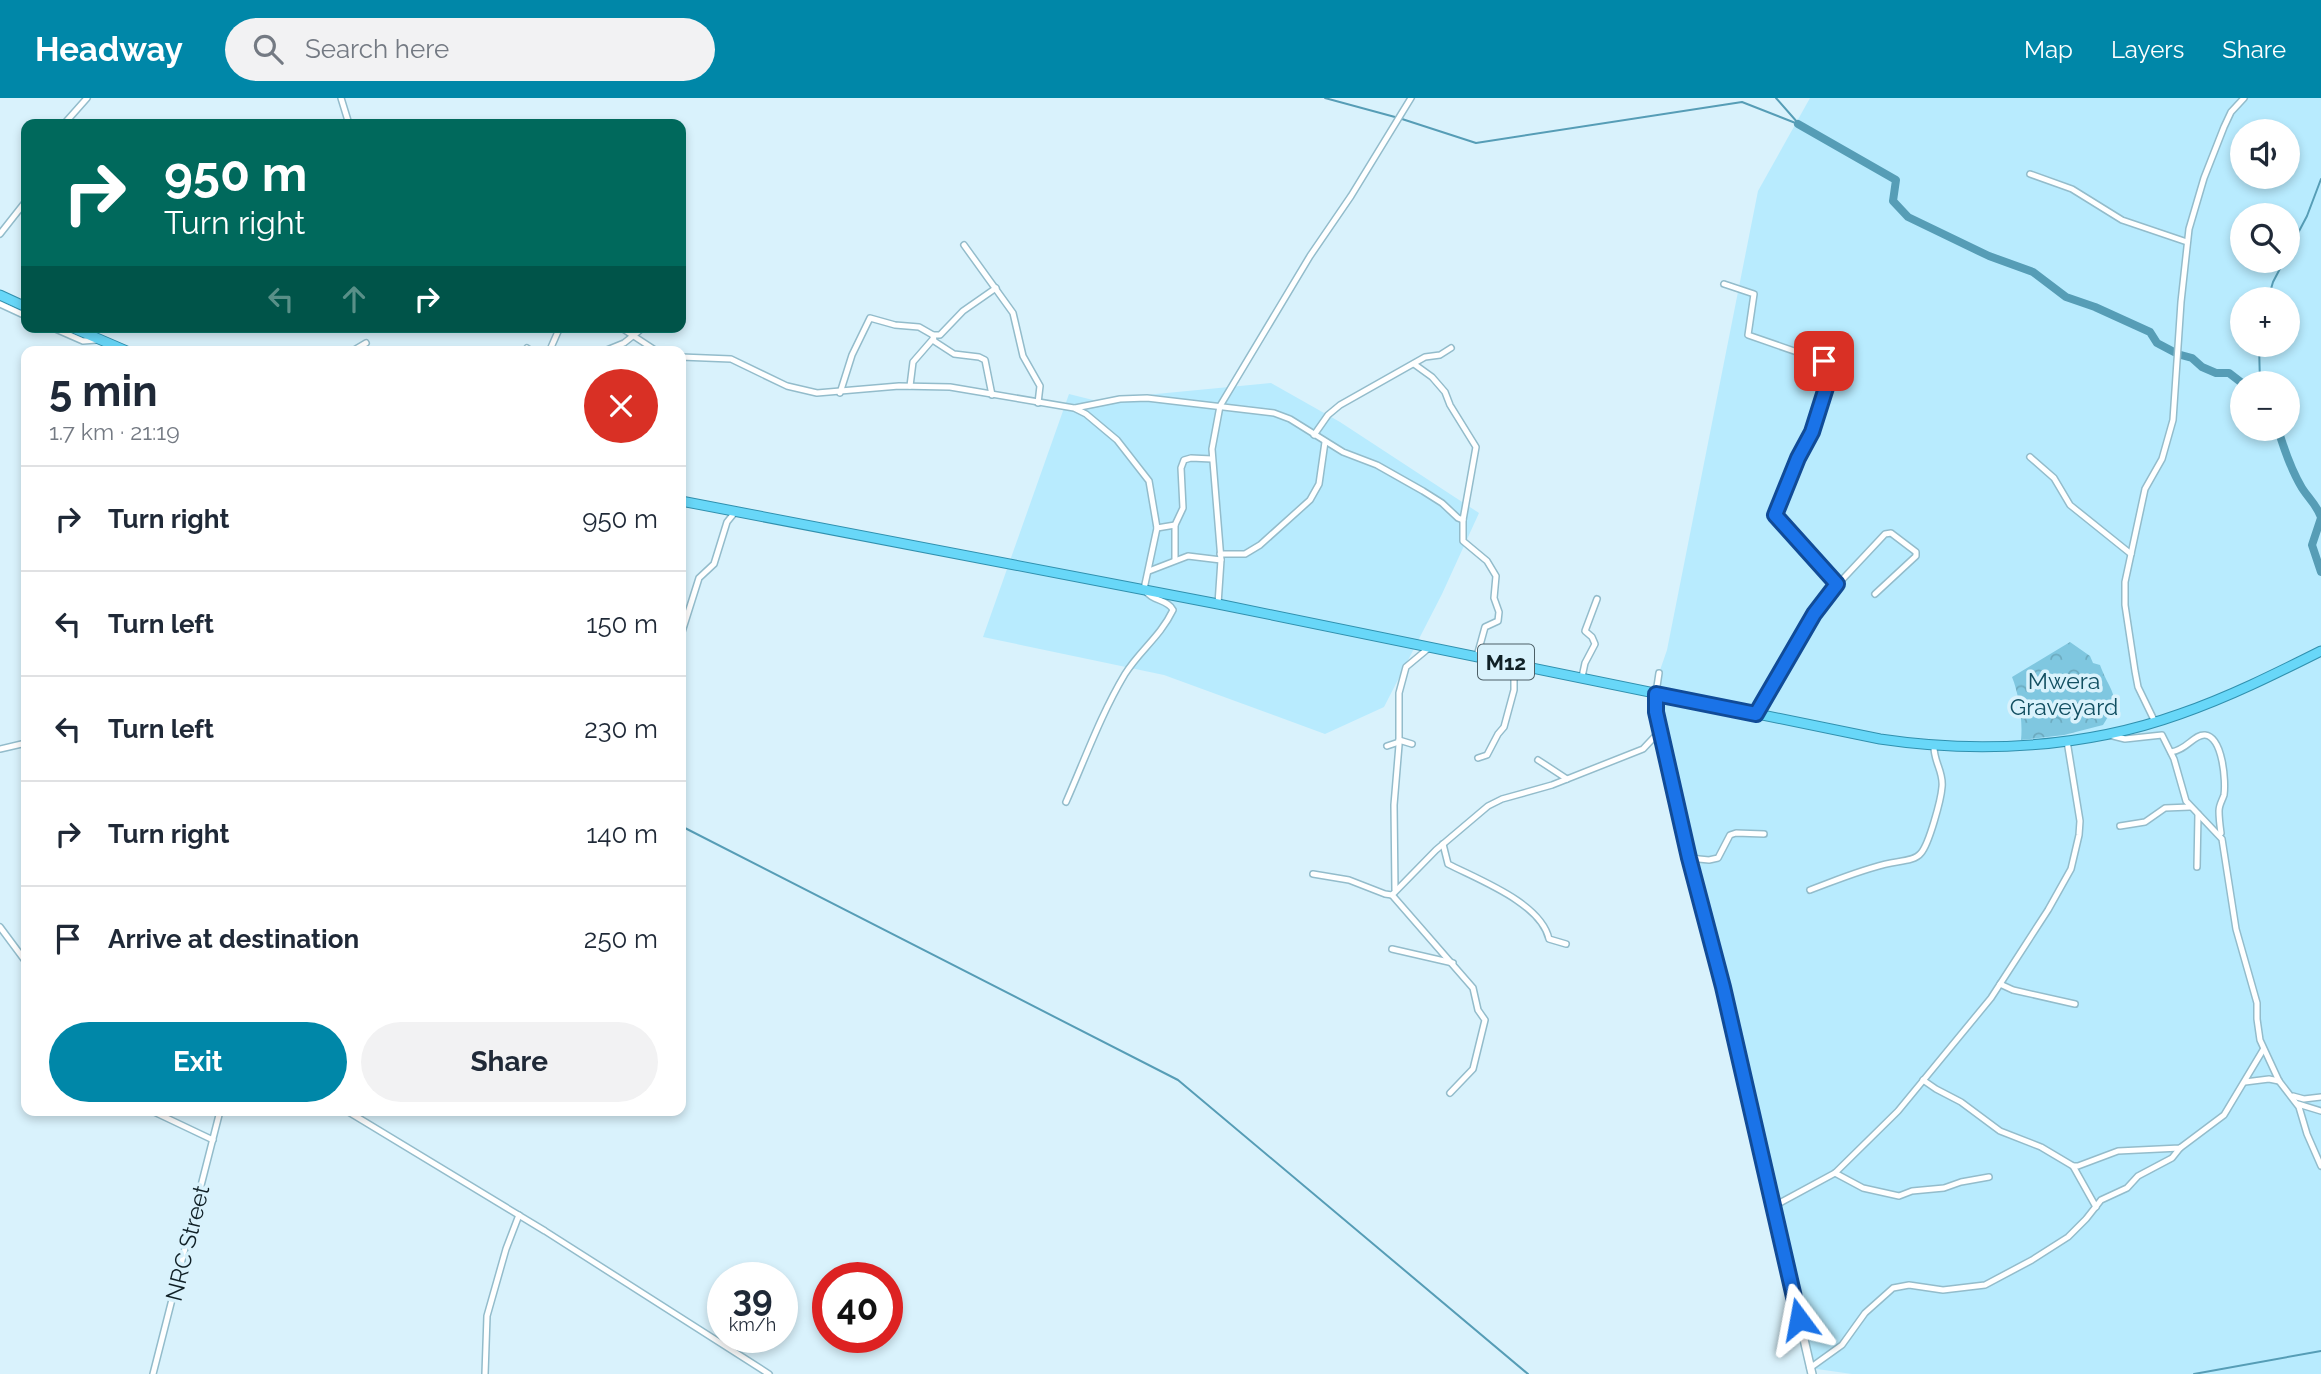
<!DOCTYPE html>
<meta charset="utf-8">
<style>
:root{--surface:#fff;--page:#f2f2f3;--text:#1f2937;--muted:#747a83;--line:#e0e1e3;--accent:#0087a8}
body{margin:0;font-family:Raleway,sans-serif;background:var(--page);color:var(--text);height:100vh;display:flex;flex-direction:column;font-size:26px;white-space:nowrap}
*{box-sizing:border-box;margin:0}
p{font-size:23px;color:var(--muted)}
.icon{flex:none;width:38px;height:38px;fill:none;stroke:currentColor;stroke-width:2;stroke-linecap:round;stroke-linejoin:round}
.map{position:relative;flex:1;overflow:hidden}
.details{position:absolute;left:21px;top:248px;width:665px;height:770px;display:flex;flex-direction:column;background:var(--surface);border-radius:14px;box-shadow:0 4px 10px #0003}
.details>*{flex:none}
.hud{position:absolute;left:21px;top:21px;width:665px;height:214px;border-radius:14px;box-shadow:0 4px 10px #0003;background:#00695c;color:#fff;overflow:hidden}
.buttons{position:absolute;left:2230px;top:21px;display:grid;gap:14px}
.buttons a{display:grid;place-items:center;width:70px;height:70px;border-radius:50%;background:var(--surface);box-shadow:0 4px 10px #0003;font-size:35px}
.speed{position:absolute;left:707px;top:1164px;display:flex;gap:14px;font-size:35px;font-weight:700;text-align:center}
.speed>*{display:grid;place-content:center;width:91px;height:91px;border-radius:50%;background:var(--surface);box-shadow:0 4px 10px #0003;line-height:1}
.speed small{font-size:18px;font-weight:400}
.speed .limit{border:10px solid #d22;background:#fff;color:#111}
.pin{position:absolute;display:grid;place-items:center;width:60px;height:60px;color:#fff;margin:-30px;border-radius:14px;box-shadow:0 4px 10px #0006}
.me{position:absolute;width:77px;margin:-38px;rotate:347deg;stroke-linejoin:round;filter:drop-shadow(0 0 5px #0008)}
.turn{display:flex;align-items:center;gap:24px;height:147px;padding:0 28px;font-size:32px}
.turn .icon{width:91px;height:91px;stroke-width:2.5}
.turn b{display:block;font-size:49px;line-height:60px}
.lanes{display:flex;align-items:center;height:66px;padding:0 28px;background:#0003;justify-content:center;gap:35px;direction:ltr}
.lanes .off{opacity:.35}
.round{display:grid;place-items:center;flex:none;width:74px;height:74px;border-radius:37px;background:var(--page)}
.summary{display:flex;align-items:center;justify-content:space-between;height:119px;padding:0 28px}
h1{font-size:42px;font-weight:700;line-height:52px}
.action{display:flex;gap:14px;margin-top:auto;padding:14px 28px}
.action a{flex:1;height:80px;border-radius:42px;background:var(--accent);color:#fff;font-size:28px;font-weight:700;line-height:80px;text-align:center}
.action a+a{background:var(--page);color:var(--text)}
ul{padding:0;list-style:none}
li{display:flex;align-items:center;gap:21px;height:105px;padding:0 28px;border-top:2px solid var(--line)}
li div{flex:1}
li b{display:block;font-size:26px}
li em{font-style:normal}
header{display:flex;align-items:center;gap:42px;box-sizing:border-box;height:98px;padding:0 35px;background:var(--accent);color:#fff}
header strong{font-size:33px}
nav{display:flex;gap:38px;margin-inline-start:auto;font-size:24px}
.search{width:490px;height:63px;background:var(--page);display:flex;align-items:center;gap:18px;box-sizing:border-box;padding:0 24px;border-radius:38px;color:var(--muted);font-size:26px}
.map>svg:first-child{display:block}
.built{fill:#b8ebfe;fill-rule:evenodd}
.forest{fill:url(#forest-crowns)}
.lines{fill:none;stroke-linecap:round;stroke-linejoin:round}
.stream{stroke:#569db6;stroke-width:2}
.river{stroke:#569db6;stroke-width:8}
.minor-casing{stroke:#93bccb;stroke-width:8}
.tertiary-casing{stroke:#93bccb;stroke-width:10}
.trunk-casing{stroke:#3090ae;stroke-width:11}
.minor{stroke:#fff;stroke-width:5}
.tertiary{stroke:#fff;stroke-width:7}
.trunk{stroke:#68d7f8;stroke-width:9}
.route-casing{stroke:#114b97;stroke-width:18}
.route{stroke:#1a73e8;stroke-width:12}
.labels{text-anchor:middle;dominant-baseline:central;stroke-width:7;stroke-linejoin:round;paint-order:stroke}
.shield{fill:#d9f2fc;stroke:#4c5f66;stroke-width:2}
.shield-label{font-size:21px;font-weight:bold;fill:#102026}
.park-label{font-size:23px;fill:#124f61;stroke:#d9f2fc}
.street-label{font-size:23px;fill:#102026;stroke:#d9f2fc}
</style>
<header>
<strong>Headway</strong>
<div class="search"><svg class="icon" aria-label="search" viewBox="0 0 24 24"><circle cx="10" cy="10" r="6"/><path d="M15 15l6 6"/></svg>Search here</div>
<nav><a>Map</a><a>Layers</a><a>Share</a></nav>
</header>
<div class="map">
<svg width="2321" height="1276" viewBox="0 0 2321 1276">
<defs>
<pattern id="forest-crowns" width="20" height="18" patternUnits="userSpaceOnUse" patternTransform="scale(1.75)"><rect width="20" height="18" fill="#7fc7e0"/><path d="M2 6a3 3 0 1 1 6 0M12 15a3 3 0 1 1 6 0" fill="none" stroke="#6dabc0"/></pattern>
</defs>
<rect width="100%" height="100%" fill="#d9f2fc"/>
<g class="built">
<path d="M1810,0H2321V1276H1852L1810,1270L1656,606L1662,576L1659,575L1667,552L1758,93ZM2242,33H2287V79H2242ZM2242,117H2287V163H2242ZM2242,201H2287V247H2242ZM2242,285H2287V331H2242Z"/>
<path d="M1271,285L1340,324L1479,415L1442,496L1384,609L1325,636L1164,577L983,539L1069,296L1101,304L1156,296Z"/>
</g>
<path class="forest" d="M2070,544L2090,558L2093,565L2100,567C2111,597 2123,596 2103,627L2064,637L2021,642C2023,623 2019,596 2012,579Z"/>
<g class="lines">
<g class="stream">
<path d="M1325,0L1395,19"/>
<path d="M1776,0L1798,25"/>
<path d="M1402,21L1476,45L1742,4L1798,26"/>
<path d="M2287,156L2307,118L2321,81"/>
<path d="M2268,201L2273,184L2284,163"/>
<path d="M2259,247L2260,285"/>
<path d="M681,728L1178,982L1528,1276"/>
<path d="M2194,1276L2321,1253"/>
</g>
<g class="river">
<path d="M1798,26L1896,82L1893,103L1908,119L1989,158L2033,174L2066,199L2095,209L2150,234L2157,245L2174,254"/>
<path d="M2181,257L2192,260L2202,269L2216,275H2229L2242,285"/>
<path d="M2278,331C2284,351 2291,372 2302,390C2309,401 2316,406 2321,419"/>
<path d="M2321,420L2312,447L2321,474"/>
</g>
<defs>
<g id="minor">
<path d="M341,0L349,26"/>
<path d="M64,26L87,0"/>
<path d="M2030,76L2072,91L2122,122L2187,144"/>
<path d="M0,136L26,103"/>
<path d="M964,147L1013,215L1023,258L1040,288L1038,305"/>
<path d="M1724,186L1754,196L1748,237L1823,263L1831,270L1812,334L1798,360L1775,417L1837,486"/>
<path d="M0,206L26,218"/>
<path d="M51,229L83,243L96,242"/>
<path d="M620,229L658,254"/>
<path d="M933,237L934,243L954,256L979,259L985,262L992,297"/>
<path d="M527,250L533,254"/>
<path d="M351,254L366,245"/>
<path d="M549,254L560,229"/>
<path d="M602,254L624,245L644,229"/>
<path d="M681,259L731,261L787,288L817,295L899,288L950,289L1074,310L1086,316L1117,342L1149,383L1157,430L1144,491C1152,504 1168,501 1173,512C1160,539 1140,552 1125,576C1101,616 1085,661 1066,704"/>
<path d="M1414,266L1432,279L1445,294L1450,307L1476,349L1463,422V443L1487,463L1496,478L1494,500L1499,514L1498,523L1485,529L1477,558"/>
<path d="M910,288L913,264L933,241"/>
<path d="M840,295L852,257L870,220L895,227L919,229L933,237H940L963,213L996,190"/>
<path d="M1075,310L1120,301L1147,300L1274,315L1290,321L1343,354L1377,367L1423,393L1442,405L1458,420L1463,422"/>
<path d="M1314,337L1328,317L1340,307L1425,259L1440,257L1451,250"/>
<path d="M2030,359L2054,380L2070,407L2131,456"/>
<path d="M1175,427V462"/>
<path d="M1157,430L1175,427L1183,410L1181,370L1184,362L1191,360L1212,361"/>
<path d="M1220,456H1245L1260,447L1310,402L1319,386L1325,344"/>
<path d="M1149,473L1188,458L1221,462"/>
<path d="M1218,506L1221,462L1212,351L1220,308L1310,158L1351,98L1411,0"/>
<path d="M681,537L699,480L714,466L727,424L736,413"/>
<path d="M1582,579L1585,565L1595,546L1592,539L1585,533L1597,501"/>
<path d="M1656,595L1659,575"/>
<path d="M1756,616L1825,500L1885,436L1891,435L1916,454V458L1875,496"/>
<path d="M2155,624L2138,589L2135,573L2125,507V484L2145,391L2162,361L2173,322L2181,204L2189,131L2204,80L2224,29L2231,14L2244,0"/>
<path d="M2109,637L2125,641L2162,637L2174,661L2186,703L2222,741L2236,831L2257,905V921L2260,942L2279,983L2299,1009L2307,1036L2321,1068"/>
<path d="M1399,642L1412,646"/>
<path d="M1387,648L1399,644"/>
<path d="M0,651L26,645"/>
<path d="M2171,654C2187,652 2194,636 2205,637C2223,639 2226,684 2224,697C2222,703 2219,707 2219,713C2219,720 2220,728 2221,735"/>
<path d="M1478,660L1487,657L1498,636L1504,629L1514,592V579L1507,564"/>
<path d="M1538,662L1567,681"/>
<path d="M2120,728L2145,724L2165,710L2190,709"/>
<path d="M1443,746L1448,766C1479,782 1541,805 1549,841L1566,846"/>
<path d="M1689,760L1709,762L1718,760L1730,737L1736,735L1764,736"/>
<path d="M2197,769L2198,716"/>
<path d="M1313,776L1349,782L1385,796L1392,797L1436,752L1488,708L1502,701L1552,687L1643,651L1659,634"/>
<path d="M1395,792L1394,707L1399,647V595L1406,569L1430,549"/>
<path d="M1810,792C1837,782 1862,771 1891,765C1900,763 1915,763 1921,755C1929,746 1941,702 1942,689C1944,674 1933,663 1934,647"/>
<path d="M1392,797L1473,890L1478,912L1485,922L1473,971L1450,995"/>
<path d="M0,829L26,864"/>
<path d="M1392,851L1453,865"/>
<path d="M2000,886L2013,892L2075,906"/>
<path d="M1923,982L1936,991L1961,1004L2000,1033L2041,1049L2073,1068H2078L2118,1053L2180,1050L2224,1017L2263,952"/>
<path d="M2245,984L2269,981L2279,983"/>
<path d="M2293,998L2304,1001L2321,999"/>
<path d="M2298,1006L2321,1013"/>
<path d="M152,1013L213,1042"/>
<path d="M347,1013L545,1133L769,1276"/>
<path d="M2073,1068L2096,1109"/>
<path d="M1835,1075L1863,1090L1899,1098L1912,1093L1944,1090L1961,1084L1989,1079"/>
<path d="M1774,1108L1835,1075L1898,1013L1991,900L2048,812L2071,771L2079,737L2080,723L2067,643"/>
<path d="M1810,1270L1842,1247L1865,1215L1893,1190L1909,1187L1943,1192L1985,1187L2032,1162L2068,1139L2086,1121L2101,1102L2127,1090L2138,1078L2172,1060L2180,1050"/>
<path d="M153,1276L220,1013"/>
<path d="M485,1276L487,1218L506,1151L519,1117"/>
</g>
<path id="tertiary" d="M1656,595V614L1668,674L1723,889L1812,1276"/>
<g id="trunk">
<path d="M0,197L26,209"/>
<path d="M71,229L129,254"/>
<path d="M681,403L1218,506L1880,641C1980,656 2085,650 2180,616C2229,599 2275,576 2321,553"/>
</g>
</defs>
<use href="#minor" class="minor-casing"/>
<use href="#tertiary" class="tertiary-casing"/>
<use href="#trunk" class="trunk-casing"/>
<use href="#minor" class="minor"/>
<use href="#tertiary" class="tertiary"/>
<use href="#trunk" class="trunk"/>
</g>
<g class="lines">
<defs>
<path id="route" d="M1799,1221L1723,889L1689,760L1656,614V596L1756,616L1814,516L1837,486L1775,417L1798,360L1812,334L1830,277L1831,270L1824,263"/>
</defs>
<use href="#route" class="route-casing"/>
<use href="#route" class="route"/>
</g>
<g class="labels">
<rect class="shield" x="1478" y="546.5" width="56" height="35" rx="5"/>
<g class="shield-label">
<text x="1506" y="564">M12</text>
</g>
<g class="park-label">
<text x="2064" y="582">Mwera<tspan x="2064" dy="26">Graveyard</tspan></text>
</g>
<g class="street-label">
<text transform="translate(187 1145) rotate(-76)">NRC Street</text>
</g>
</g>
</svg>
<div class="buttons">
<a><svg class="icon" aria-label="sound" viewBox="0 0 24 24"><path d="M4 9h4l5-4v14l-5-4H4zM17 9q2 3 0 6"/></svg></a>
<a><svg class="icon" aria-label="search" viewBox="0 0 24 24"><circle cx="10" cy="10" r="6"/><path d="M15 15l6 6"/></svg></a>
<a>+</a>
<a>−</a>
</div>
<div class="speed"><div>39<small>km/h</small></div><div class="limit">40</div></div>
<div class="pin" style="left:1824px;top:263px;background:#d93025"><svg class="icon" aria-label="arrive" viewBox="0 0 24 24"><path d="M6 21V4h12l-3 4 3 4H6"/></svg></div>
<svg class="me" style="left:1799px;top:1221px" viewBox="-20 -20 40 40"><path d="M0-17L14 15 0 8-14 15z" fill="#1a73e8" stroke="#fff" stroke-width="4"/></svg>
<div class="hud">
<div class="turn"><svg class="icon" aria-label="right" viewBox="0 0 24 24"><path d="M7 20v-9h11M14 6l5 5-5 5"/></svg><div><b>950 m</b>Turn right</div></div>
<div class="lanes"><svg class="icon off" aria-label="left" viewBox="0 0 24 24"><path d="M17 20v-9H6M10 6l-5 5 5 5"/></svg><svg class="icon off" aria-label="ahead" viewBox="0 0 24 24"><path d="M12 20V5M6 11l6-6 6 6"/></svg><svg class="icon" aria-label="right" viewBox="0 0 24 24"><path d="M7 20v-9h11M14 6l5 5-5 5"/></svg></div>
</div>
<section class="details">
<div class="summary"><div><h1>5 min</h1><p>1.7 km · 21:19</p></div><a class="round" style="background:#d93025;color:#fff"><svg class="icon" aria-label="close" viewBox="0 0 24 24"><path d="M6 6l12 12M18 6L6 18"/></svg></a></div>
<ul>
<li><svg class="icon" aria-label="right" viewBox="0 0 24 24"><path d="M7 20v-9h11M14 6l5 5-5 5"/></svg><div><b>Turn right</b></div><em>950 m</em></li>
<li><svg class="icon" aria-label="left" viewBox="0 0 24 24"><path d="M17 20v-9H6M10 6l-5 5 5 5"/></svg><div><b>Turn left</b></div><em>150 m</em></li>
<li><svg class="icon" aria-label="left" viewBox="0 0 24 24"><path d="M17 20v-9H6M10 6l-5 5 5 5"/></svg><div><b>Turn left</b></div><em>230 m</em></li>
<li><svg class="icon" aria-label="right" viewBox="0 0 24 24"><path d="M7 20v-9h11M14 6l5 5-5 5"/></svg><div><b>Turn right</b></div><em>140 m</em></li>
<li><svg class="icon" aria-label="arrive" viewBox="0 0 24 24"><path d="M6 21V4h12l-3 4 3 4H6"/></svg><div><b>Arrive at destination</b></div><em>250 m</em></li>
</ul>
<div class="action"><a>Exit</a><a>Share</a></div>
</section>
</div>
